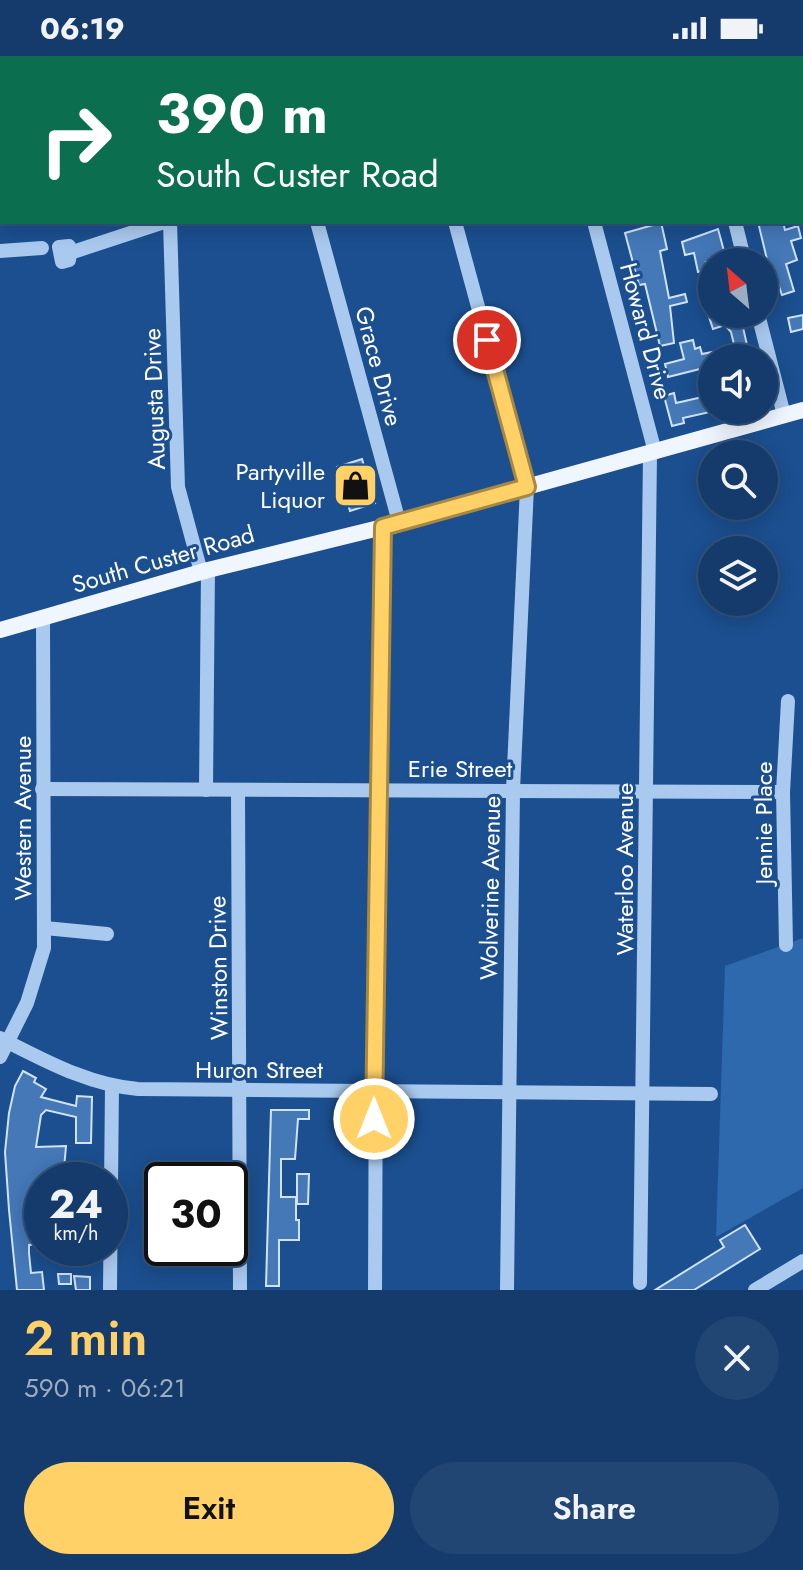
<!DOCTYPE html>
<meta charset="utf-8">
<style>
:root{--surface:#143b6b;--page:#214673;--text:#f1f3f6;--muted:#9dadc1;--line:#33557e;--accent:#ffd166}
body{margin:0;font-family:Jost,sans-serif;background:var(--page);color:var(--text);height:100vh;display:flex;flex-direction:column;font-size:30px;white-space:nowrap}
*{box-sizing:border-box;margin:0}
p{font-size:26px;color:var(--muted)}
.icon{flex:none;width:44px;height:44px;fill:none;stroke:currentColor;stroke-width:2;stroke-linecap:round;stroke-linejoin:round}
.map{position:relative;height:1234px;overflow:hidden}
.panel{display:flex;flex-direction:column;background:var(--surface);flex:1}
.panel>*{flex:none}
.guide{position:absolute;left:0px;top:0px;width:804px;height:168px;box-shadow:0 4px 20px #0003,0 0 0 2px var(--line);background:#0b6e4f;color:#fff;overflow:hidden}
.needle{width:52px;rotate:332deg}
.controls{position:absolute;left:698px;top:192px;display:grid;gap:16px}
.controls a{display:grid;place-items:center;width:80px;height:80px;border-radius:50%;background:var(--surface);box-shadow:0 4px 20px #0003,0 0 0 2px var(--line);font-size:40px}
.speed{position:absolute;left:24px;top:1106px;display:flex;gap:16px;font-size:40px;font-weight:700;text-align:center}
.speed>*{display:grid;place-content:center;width:104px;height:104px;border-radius:50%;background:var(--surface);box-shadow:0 4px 20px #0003,0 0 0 2px var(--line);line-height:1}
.speed small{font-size:20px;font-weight:400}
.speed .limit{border:4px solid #111;border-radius:12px;background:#fff;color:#111}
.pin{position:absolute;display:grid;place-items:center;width:68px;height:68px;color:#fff;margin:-34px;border:4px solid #fff;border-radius:50%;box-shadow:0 2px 8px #0007}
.me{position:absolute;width:88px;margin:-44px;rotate:0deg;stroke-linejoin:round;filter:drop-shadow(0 0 6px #0008)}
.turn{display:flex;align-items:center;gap:28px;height:168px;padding:0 24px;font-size:36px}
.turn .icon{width:104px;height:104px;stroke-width:2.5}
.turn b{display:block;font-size:56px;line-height:68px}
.round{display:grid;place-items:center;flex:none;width:84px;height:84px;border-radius:42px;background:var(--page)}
.head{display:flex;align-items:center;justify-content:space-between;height:136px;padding:0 24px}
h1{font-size:48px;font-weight:600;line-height:60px;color:var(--accent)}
.cta{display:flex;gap:16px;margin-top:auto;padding:16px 24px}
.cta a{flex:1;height:92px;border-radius:48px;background:var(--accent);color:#111;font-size:32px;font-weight:600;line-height:92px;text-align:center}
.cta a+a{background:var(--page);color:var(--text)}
.status{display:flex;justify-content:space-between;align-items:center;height:56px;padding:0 40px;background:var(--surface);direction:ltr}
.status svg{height:22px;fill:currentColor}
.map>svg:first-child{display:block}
.green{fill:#2e69ad}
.water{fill:#3c6290;stroke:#9cc4f0;stroke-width:2}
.building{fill:#4478b7;stroke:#cfe3fa;stroke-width:2}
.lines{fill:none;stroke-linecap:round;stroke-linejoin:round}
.minor{stroke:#a9c9ee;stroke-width:14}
.major{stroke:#f0f6ff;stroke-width:16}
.route-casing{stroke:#a68842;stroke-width:20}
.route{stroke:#ffd166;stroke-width:14}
.labels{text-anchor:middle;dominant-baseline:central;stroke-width:6;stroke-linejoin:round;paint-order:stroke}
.street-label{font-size:24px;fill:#fff;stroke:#1b4f8f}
.poi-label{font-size:24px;fill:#fff;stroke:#1b4f8f;text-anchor:end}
</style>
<div class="status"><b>06:19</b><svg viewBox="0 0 49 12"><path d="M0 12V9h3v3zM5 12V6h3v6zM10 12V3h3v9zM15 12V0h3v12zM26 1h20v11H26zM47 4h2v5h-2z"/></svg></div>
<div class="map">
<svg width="803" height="1234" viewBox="0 0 803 1234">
<rect width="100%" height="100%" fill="#1b4f8f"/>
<path class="green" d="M803,882V1132L716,1181L725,910Z"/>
<path class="water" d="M0,0H334L2,2V76Z"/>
<g class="building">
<path d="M652,166H661L667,193L660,195L669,242L685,238L687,246L670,250L674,287L660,290L645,228L639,229L625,177L653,169Z"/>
<path d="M758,166H783L785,174L798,170L801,182L791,185L797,204L786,208L794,235L782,239L775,219L771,220Z"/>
<path d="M718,173L727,206H706L708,214L698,216L694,197L685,199L682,186Z"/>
<path d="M708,258H740L749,298L737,301L731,276L725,269L713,273Z"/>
<path d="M803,259V273L791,276L788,262Z"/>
<path d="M693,284L695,293L700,291L702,298L712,296V310L668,321L665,308L684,303L680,287Z"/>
<path d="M674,337L676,347L707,340L710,356L683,362L684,367L672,370L664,340Z"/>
<path d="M362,403L375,447L350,455L337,411Z"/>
<path d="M23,1015L36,1022L34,1026L46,1033L41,1041L76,1050L77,1040L92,1041L91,1087H76V1061L46,1054L41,1059L36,1091L66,1090L63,1124H42V1150L26,1152L28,1178L42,1176V1188L29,1189V1197L31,1217L42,1216L44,1234H17L9,1154L5,1096L9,1057L15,1030Z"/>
<path d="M271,1054H309V1063H298L295,1103H281V1141H296V1164H299V1184H279V1230H266Z"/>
<path d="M297,1118H309L308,1148H297Z"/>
<path d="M745,1169L760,1193L694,1234H655L724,1191L720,1184Z"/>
<path d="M58,1218H71V1228H59Z"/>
<path d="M74,1220L90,1221V1234H76Z"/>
</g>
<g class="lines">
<g class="minor">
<path d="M170,166L178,431L201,516"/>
<path d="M317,166L399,466"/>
<path d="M455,166L527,431L513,734L507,1234"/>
<path d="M594,166L655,396"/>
<path d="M735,166L745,206"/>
<path d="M0,195L42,192"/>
<path d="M70,197L69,190L59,191L62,206L69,204L70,197L164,166"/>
<path d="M758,258L784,359"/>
<path d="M42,733L783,736"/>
<path d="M206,734L208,514"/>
<path d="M238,734L240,1234"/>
<path d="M45,872L107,878"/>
<path d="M786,889L783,736L788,645"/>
<path d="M0,982C44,1004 88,1029 138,1033L711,1038"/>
<path d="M0,1001L27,947L44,892L43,563"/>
<path d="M640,1227L650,398"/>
<path d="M110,1234L112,1030"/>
<path d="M375,1234L377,734L383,471"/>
<path d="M755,1234L803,1205"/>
</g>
<path class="major" d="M0,574L208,514L383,471L803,354"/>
</g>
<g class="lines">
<defs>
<path id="route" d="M374,1063L383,471L527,431L487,284"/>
</defs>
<use href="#route" class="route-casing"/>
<use href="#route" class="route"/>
</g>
<defs>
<symbol id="shop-square" viewBox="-11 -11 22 22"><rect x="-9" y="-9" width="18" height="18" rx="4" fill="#ffd166" stroke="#1b4f8f"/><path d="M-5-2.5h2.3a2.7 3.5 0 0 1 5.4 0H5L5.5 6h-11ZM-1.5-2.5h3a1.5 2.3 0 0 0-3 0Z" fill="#111"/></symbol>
</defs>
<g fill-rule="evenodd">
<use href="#shop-square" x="330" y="404" width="51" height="51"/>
</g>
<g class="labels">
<g class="street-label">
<text transform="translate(646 275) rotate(75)">Howard Drive</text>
<text transform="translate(379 310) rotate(75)">Grace Drive</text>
<text transform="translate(154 343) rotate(-92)">Augusta Drive</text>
<text transform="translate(163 503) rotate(-16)">South Custer Road</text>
<text x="460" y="712">Erie Street</text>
<text transform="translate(22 762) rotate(-90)">Western Avenue</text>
<text transform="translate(763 767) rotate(-90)">Jennie Place</text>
<text transform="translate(624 813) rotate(-90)">Waterloo Avenue</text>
<text transform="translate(490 832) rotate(-89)">Wolverine Avenue</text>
<text transform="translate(218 912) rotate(-91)">Winston Drive</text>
<text x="259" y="1013">Huron Street</text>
</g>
<g class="poi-label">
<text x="325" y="415">Partyville<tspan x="325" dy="28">Liquor</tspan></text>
</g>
</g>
</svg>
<div class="controls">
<a><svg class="needle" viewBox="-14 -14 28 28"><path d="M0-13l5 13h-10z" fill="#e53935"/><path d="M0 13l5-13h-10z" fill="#9dadc1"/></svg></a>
<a><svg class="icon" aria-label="sound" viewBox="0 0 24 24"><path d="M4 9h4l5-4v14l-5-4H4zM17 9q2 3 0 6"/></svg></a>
<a><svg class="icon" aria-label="search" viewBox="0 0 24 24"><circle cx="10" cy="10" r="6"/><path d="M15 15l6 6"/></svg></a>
<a><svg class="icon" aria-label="layers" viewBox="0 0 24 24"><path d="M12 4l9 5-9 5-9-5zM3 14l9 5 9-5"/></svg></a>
</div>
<div class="speed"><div>24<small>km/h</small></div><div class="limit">30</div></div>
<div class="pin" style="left:487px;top:284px;background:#d93025"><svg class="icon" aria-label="arrive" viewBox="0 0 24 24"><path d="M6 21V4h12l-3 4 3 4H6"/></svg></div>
<svg class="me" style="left:374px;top:1063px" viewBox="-20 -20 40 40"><circle r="17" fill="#ffd166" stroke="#fff" stroke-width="3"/><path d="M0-11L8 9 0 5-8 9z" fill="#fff"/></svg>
<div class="guide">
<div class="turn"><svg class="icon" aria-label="right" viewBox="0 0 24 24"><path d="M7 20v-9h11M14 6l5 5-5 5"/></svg><div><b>390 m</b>South Custer Road</div></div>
</div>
</div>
<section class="panel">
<div class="head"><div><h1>2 min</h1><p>590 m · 06:21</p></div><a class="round"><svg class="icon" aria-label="close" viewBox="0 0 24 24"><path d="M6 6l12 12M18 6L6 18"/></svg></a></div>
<div class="cta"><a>Exit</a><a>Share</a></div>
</section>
